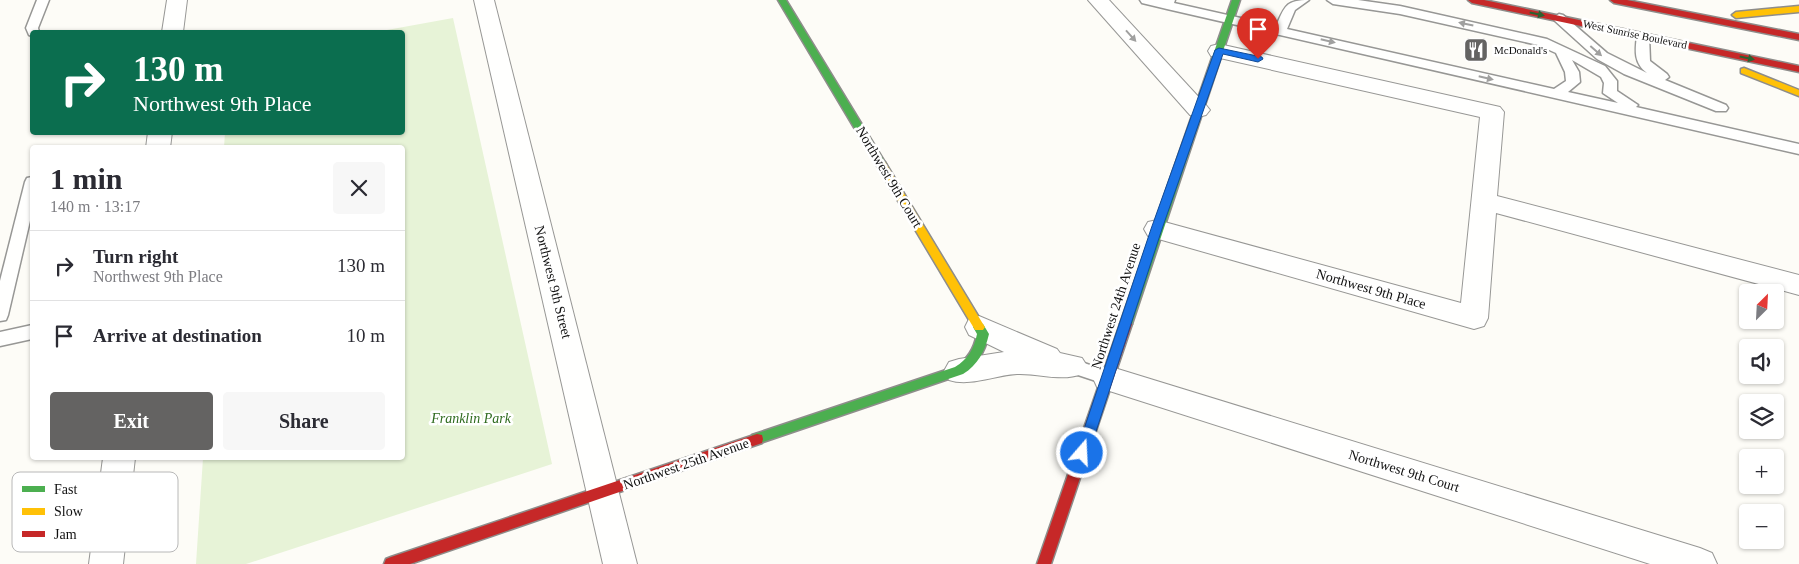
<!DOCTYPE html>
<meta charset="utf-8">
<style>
:root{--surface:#fff;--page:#f7f7f7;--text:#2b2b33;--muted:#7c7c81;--line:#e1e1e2;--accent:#646362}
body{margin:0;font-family:"Times New Roman",serif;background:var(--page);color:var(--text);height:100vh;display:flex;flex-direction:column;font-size:19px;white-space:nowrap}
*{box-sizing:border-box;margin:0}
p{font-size:16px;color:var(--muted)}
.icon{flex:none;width:28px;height:28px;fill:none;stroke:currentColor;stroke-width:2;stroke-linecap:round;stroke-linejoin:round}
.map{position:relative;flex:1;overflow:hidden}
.details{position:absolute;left:30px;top:145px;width:375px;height:315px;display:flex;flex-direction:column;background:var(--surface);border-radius:5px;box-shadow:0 1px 4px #0004}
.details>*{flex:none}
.hud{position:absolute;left:30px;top:30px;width:375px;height:105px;border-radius:5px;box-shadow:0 1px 4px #0004;background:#0b6e4f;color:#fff;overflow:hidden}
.needle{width:32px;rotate:24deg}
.controls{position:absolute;left:1739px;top:284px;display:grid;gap:10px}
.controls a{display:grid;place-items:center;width:45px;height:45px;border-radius:5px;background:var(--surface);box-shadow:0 1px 4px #0004;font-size:25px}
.pin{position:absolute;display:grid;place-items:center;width:42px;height:42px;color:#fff;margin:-51px -21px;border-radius:50% 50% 50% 0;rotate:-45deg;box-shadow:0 0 5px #0007}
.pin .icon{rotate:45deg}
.me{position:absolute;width:55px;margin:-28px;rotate:19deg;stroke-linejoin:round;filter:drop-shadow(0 0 4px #0008)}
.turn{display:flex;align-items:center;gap:18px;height:105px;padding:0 20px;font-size:22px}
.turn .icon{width:65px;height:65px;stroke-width:2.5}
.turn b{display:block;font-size:35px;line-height:42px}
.round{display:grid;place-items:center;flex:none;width:52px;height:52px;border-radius:5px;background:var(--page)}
.overview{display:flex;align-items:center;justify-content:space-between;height:85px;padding:0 20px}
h1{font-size:30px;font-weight:700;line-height:38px}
.button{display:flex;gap:10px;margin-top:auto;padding:10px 20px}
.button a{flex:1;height:58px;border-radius:5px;background:var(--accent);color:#fff;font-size:20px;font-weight:700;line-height:58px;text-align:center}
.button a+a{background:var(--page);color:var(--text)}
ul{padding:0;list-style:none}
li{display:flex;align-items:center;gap:15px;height:70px;padding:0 20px;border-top:1px solid var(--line)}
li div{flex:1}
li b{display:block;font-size:19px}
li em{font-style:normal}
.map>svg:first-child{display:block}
.green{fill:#e7f3d7}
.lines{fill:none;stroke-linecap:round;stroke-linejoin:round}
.lane-casing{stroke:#979795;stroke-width:3}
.street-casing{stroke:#979795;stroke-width:2}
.fast-casing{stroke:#8e8d8b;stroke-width:3}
.slow-casing{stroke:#8e8d8b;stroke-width:3}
.jam-casing{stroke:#8e8d8b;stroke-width:3}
.lane{fill:#fffffe;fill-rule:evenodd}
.street{fill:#fffffe;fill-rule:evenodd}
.fast{fill:#4caf50;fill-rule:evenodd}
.slow{fill:#ffc107;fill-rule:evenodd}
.jam{fill:#c62828;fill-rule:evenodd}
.oneway{fill:#2e6030}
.oneway2{fill:#a0a09f}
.route{fill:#1a73e8;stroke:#114b97}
.labels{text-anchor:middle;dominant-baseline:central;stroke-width:5;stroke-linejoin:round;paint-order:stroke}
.far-street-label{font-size:11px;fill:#111;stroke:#fff}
.far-poi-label{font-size:11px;fill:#111;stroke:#fff;text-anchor:start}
.street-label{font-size:14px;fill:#111;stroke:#fff}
.park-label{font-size:14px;font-style:italic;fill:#2f6b1f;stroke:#fff}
.key{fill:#fff;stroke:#b8b8b8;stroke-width:1}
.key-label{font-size:14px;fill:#111}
</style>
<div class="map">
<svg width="1799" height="564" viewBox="0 0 1799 564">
<rect width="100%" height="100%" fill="#fdfcf7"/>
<path class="green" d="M453,18L552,464L246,564H196L203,458H402V148L224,147L225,133L402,132V32H376Z"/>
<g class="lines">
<defs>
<g id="lane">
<path d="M37,0H49L38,28L39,32H32V36L29,35L26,28Z"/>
<path d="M1140,0H1175L1174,3L1276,26C1285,6 1286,0 1309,0L1295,10L1287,29L1554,89L1566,81L1565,72L1556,53L1538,45L1400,14L1333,4L1327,0H1358L1400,6L1547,39L1605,66L1617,81V91L1638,105L1636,107L1799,144V154L1167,9L1142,3ZM1572,60L1601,77L1604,83L1603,93L1618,103L1568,92L1580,82L1579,72Z"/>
<path d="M1559,14L1563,15L1607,53L1647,73C1634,63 1635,51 1637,36L1643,32L1648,33L1649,36L1650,61L1667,74L1669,77L1665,80L1726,105L1728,108L1726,111H1716L1624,74L1597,59L1555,21L1553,18Z"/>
<path d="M32,177V212L8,315L6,320L0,321V281L25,182L27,178Z"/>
<path d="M32,325V339L0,346V332Z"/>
<path d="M1072,359L1114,373L1117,378L1114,383L1108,385L1066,371L1063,366L1066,361Z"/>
</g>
<g id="street">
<path d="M167,0H187L183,32H162Z"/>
<path d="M474,0H494L637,564H603Z"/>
<path d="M1088,0H1109L1206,105L1210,110L1206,115L1198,117L1190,115Z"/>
<path d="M1219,44L1500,107L1504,112L1497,196L1799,275V295L1496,213L1488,318L1484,326L1474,329L1148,236L1144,229L1148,222L1157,220L1461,303L1480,117L1211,56L1208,51L1211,46Z"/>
<path d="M148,132H172L170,148H146Z"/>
<path d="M979,316L1057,349L1060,353L1082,358L1087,366L1082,374C1061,382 1039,373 1017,374C995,375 970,387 949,380L944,371L949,362L959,359L1004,352L969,335L965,327L969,319Z"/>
<path d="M1108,366L1700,548L1712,553L1717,564H1650L1097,387L1093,378L1097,369Z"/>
<path d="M103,458H135L123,564H89Z"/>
</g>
<g id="fast">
<path d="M778,0H786L886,164L885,166H877Z"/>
<path d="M1232,0H1240L1132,324L1130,327H1122L1120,324Z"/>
<path d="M979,322L983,324L989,334C985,351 978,365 963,374L757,444L752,443L751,439L752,435L955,367C968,359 974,349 977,334L973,327L975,324Z"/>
</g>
<g id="slow">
<path d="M1799,6V12L1736,18L1732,15L1736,12Z"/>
<path d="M1744,68L1799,90V96L1741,73V69Z"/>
<path d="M881,161L885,162L983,324L985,327L983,330H975L876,164Z"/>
</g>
<g id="jam">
<path d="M1468,0H1484L1799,66V72L1472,3Z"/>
<path d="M1610,0H1627L1799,34V40L1614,3Z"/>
<path d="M1126,319L1130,321L1132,324L1051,564H1037L1120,324L1122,321Z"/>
<path d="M757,434L762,435L763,439L762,443L410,564H384L386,559L391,557Z"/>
</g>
</defs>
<use href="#lane" class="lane-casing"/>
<use href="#street" class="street-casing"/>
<use href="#fast" class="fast-casing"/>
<use href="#slow" class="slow-casing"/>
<use href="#jam" class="jam-casing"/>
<use href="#lane" class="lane"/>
<use href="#street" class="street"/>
<use href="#fast" class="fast"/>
<use href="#slow" class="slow"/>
<use href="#jam" class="jam"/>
</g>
<defs><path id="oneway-solid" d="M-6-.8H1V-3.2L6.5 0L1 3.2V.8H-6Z" transform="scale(1.25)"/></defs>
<g class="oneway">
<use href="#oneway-solid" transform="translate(1537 14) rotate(12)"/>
<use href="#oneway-solid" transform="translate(1747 58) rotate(12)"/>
</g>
<g class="oneway2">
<use href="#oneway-solid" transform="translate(1466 24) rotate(-168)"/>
<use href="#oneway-solid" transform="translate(1131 36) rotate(48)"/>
<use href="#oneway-solid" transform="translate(1328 41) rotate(13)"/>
<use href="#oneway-solid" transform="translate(1596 51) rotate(41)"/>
<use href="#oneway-solid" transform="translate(1486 78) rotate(13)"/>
</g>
<path class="route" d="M1219,48L1262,57L1263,59L1258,62L1223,54L1162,229L1089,453L1087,457L1082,458L1078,457L1076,453L1151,229L1215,50Z"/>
<defs>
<symbol id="restaurant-square" viewBox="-11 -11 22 22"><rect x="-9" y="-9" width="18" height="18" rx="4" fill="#646362" stroke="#fff"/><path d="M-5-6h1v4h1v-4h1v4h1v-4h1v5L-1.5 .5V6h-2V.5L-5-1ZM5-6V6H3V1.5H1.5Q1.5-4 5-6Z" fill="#fff"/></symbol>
</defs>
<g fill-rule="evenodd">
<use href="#restaurant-square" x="1462" y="36" width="28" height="28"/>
</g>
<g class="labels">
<g class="far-street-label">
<text transform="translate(1635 34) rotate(12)">West Sunrise Boulevard</text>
</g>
<g class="far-poi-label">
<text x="1494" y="50">McDonald's</text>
</g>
<g class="street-label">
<text transform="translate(889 177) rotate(59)">Northwest 9th Court</text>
<text transform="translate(553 282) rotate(76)">Northwest 9th Street</text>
<text transform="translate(1371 289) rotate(16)">Northwest 9th Place</text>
<text transform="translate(1116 306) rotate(-72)">Northwest 24th Avenue</text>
<text transform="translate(686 464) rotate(-19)">Northwest 25th Avenue</text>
<text transform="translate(1404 471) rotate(17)">Northwest 9th Court</text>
</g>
<g class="park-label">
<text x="471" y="418">Franklin Park</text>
</g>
</g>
<rect x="12" y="472" width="166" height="80" rx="8" class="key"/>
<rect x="22" y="486" width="23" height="6" fill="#4caf50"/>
<rect x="22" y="508" width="23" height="7" fill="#ffc107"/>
<rect x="22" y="531" width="23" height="6" fill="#c62828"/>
<g class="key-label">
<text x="54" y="494">Fast</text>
<text x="54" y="516">Slow</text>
<text x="54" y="539">Jam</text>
</g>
</svg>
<div class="controls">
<a><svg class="needle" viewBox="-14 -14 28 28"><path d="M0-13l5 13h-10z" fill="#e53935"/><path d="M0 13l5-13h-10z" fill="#7c7c81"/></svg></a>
<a><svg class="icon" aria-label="sound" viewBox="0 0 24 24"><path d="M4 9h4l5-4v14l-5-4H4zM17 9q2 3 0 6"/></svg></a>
<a><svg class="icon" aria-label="layers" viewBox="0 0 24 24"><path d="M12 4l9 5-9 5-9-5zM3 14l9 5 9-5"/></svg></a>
<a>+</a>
<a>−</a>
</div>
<div class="pin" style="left:1258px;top:59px;background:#d93025"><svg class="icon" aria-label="arrive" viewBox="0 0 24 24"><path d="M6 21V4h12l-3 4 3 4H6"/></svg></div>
<svg class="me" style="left:1082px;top:453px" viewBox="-20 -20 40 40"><circle r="17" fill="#1a73e8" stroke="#fff" stroke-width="3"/><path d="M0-11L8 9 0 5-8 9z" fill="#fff"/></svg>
<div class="hud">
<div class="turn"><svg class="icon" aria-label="right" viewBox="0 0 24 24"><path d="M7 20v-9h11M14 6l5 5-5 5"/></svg><div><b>130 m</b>Northwest 9th Place</div></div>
</div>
<section class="details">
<div class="overview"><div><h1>1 min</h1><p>140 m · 13:17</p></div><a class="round"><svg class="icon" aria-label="close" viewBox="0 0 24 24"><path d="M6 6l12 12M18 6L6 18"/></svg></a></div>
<ul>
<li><svg class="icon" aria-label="right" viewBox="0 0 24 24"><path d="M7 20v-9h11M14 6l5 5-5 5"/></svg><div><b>Turn right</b><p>Northwest 9th Place</p></div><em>130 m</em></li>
<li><svg class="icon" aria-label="arrive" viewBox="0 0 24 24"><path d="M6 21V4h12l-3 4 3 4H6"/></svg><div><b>Arrive at destination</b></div><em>10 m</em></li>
</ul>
<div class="button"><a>Exit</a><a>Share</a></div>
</section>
</div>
